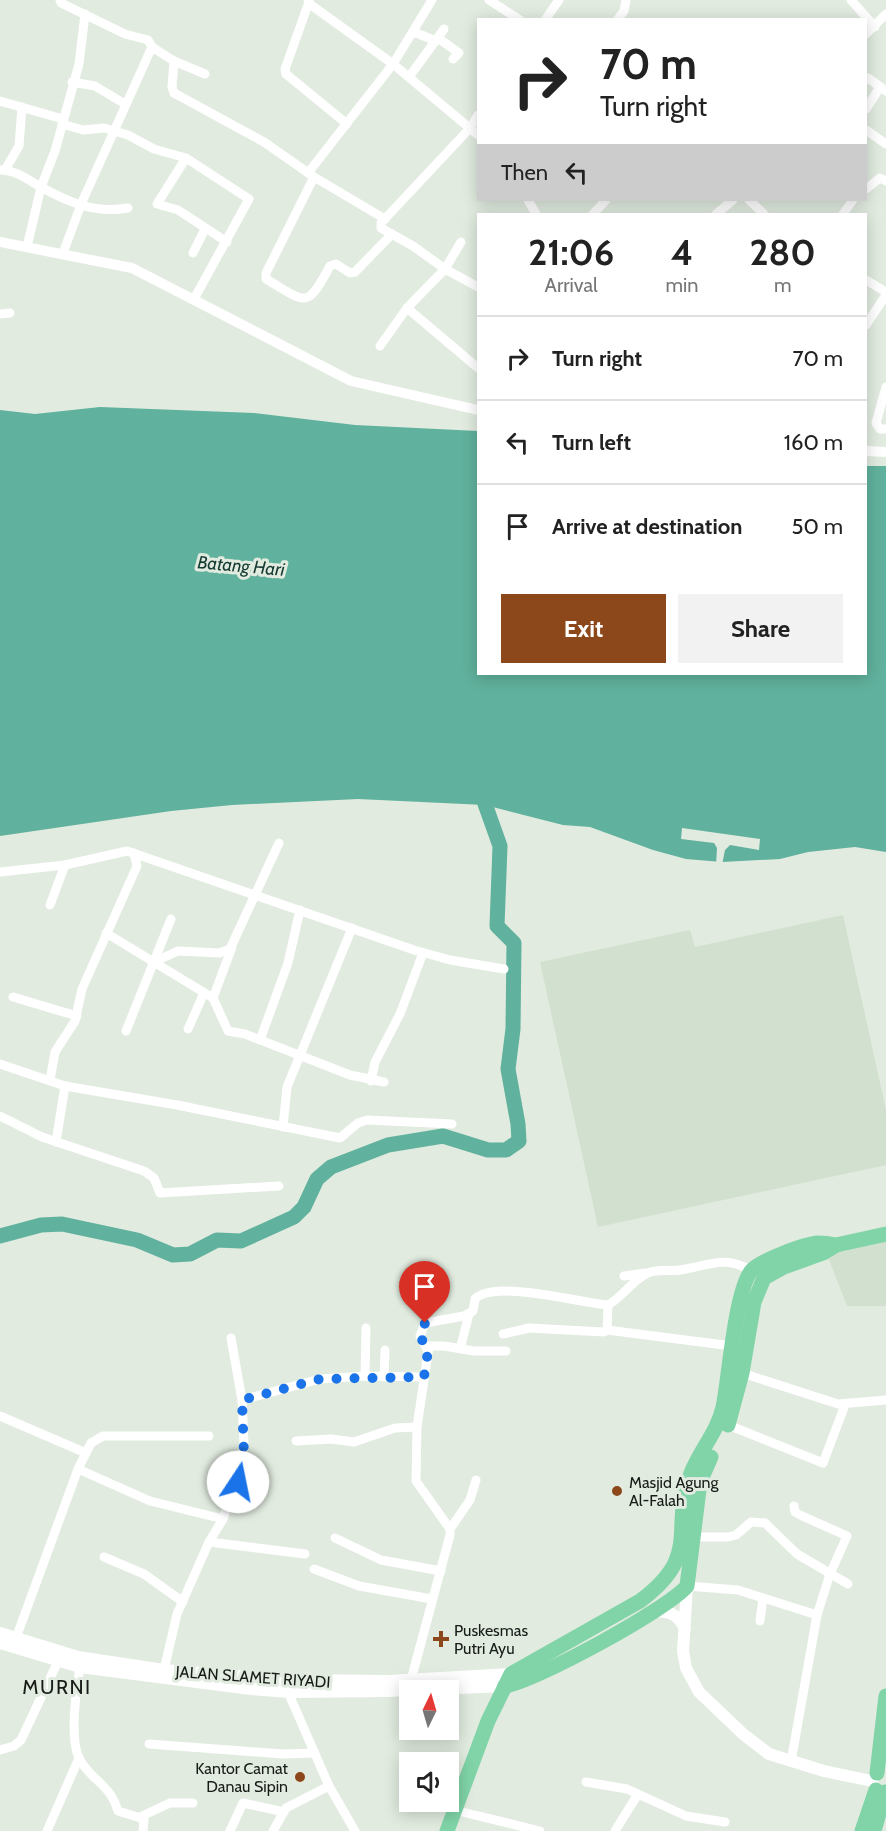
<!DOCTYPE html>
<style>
:root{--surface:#fff;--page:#f2f2f2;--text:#222;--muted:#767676;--line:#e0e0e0;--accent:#8c481b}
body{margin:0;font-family:Cabin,sans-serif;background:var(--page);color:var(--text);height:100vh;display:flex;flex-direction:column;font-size:22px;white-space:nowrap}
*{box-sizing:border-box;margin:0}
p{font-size:20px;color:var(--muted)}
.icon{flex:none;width:33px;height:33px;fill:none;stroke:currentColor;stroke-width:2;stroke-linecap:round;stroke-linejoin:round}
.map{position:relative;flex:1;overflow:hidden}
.panel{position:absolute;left:477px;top:213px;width:390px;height:462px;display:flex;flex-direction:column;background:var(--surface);border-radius:0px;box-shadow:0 3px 15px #0003}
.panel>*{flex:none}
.hud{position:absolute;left:477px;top:18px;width:390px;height:183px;border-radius:0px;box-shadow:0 3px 15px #0003;background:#fff;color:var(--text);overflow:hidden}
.needle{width:39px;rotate:5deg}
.fabs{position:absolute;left:399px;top:1680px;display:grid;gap:12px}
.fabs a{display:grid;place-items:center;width:60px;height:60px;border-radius:0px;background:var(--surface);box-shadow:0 3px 15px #0003;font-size:30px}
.pin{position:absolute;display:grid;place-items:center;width:51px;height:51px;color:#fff;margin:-62px -26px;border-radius:50% 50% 50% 0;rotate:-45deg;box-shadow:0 0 6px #0007}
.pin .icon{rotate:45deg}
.me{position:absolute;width:66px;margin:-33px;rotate:11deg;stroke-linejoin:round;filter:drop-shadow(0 0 4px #0008)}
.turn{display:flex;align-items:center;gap:21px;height:126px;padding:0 24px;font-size:27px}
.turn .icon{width:78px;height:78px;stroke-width:2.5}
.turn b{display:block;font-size:42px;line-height:51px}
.then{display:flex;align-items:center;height:57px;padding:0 24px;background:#0003;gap:12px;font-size:22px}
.eta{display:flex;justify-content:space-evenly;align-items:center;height:102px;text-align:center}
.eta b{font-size:36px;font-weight:800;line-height:42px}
.primary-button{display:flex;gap:12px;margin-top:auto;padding:12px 24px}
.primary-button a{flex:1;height:69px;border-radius:0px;background:var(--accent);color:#fff;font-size:24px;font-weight:800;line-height:69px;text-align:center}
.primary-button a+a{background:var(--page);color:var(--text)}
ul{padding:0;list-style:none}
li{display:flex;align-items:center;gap:18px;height:84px;padding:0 24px;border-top:2px solid var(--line)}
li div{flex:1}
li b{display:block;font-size:22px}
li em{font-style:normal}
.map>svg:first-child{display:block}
.built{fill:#d2e1cf}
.water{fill:#60b19d}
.pier{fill:#e1ebdf}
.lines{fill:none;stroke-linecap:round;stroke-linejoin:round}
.river{stroke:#60b19d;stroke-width:15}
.minor{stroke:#fff;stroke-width:9}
.tertiary{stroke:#fff;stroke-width:10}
.secondary{stroke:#fff;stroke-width:12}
.trunk{stroke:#80d4a8;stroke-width:15}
.route{stroke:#1a73e8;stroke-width:10;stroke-dasharray:0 18}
.poi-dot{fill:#8c481b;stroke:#e1ebdf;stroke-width:2}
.labels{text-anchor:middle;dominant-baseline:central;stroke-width:6;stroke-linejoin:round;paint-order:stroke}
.poi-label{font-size:16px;fill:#181c18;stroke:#e1ebdf;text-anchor:start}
.street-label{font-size:16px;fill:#181c18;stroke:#e1ebdf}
.water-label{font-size:18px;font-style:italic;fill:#143a32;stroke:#e1ebdf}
.quarter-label{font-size:20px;letter-spacing:1.5px;fill:#181c18;stroke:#e1ebdf}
</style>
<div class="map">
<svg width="886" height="1831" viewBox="0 0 886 1831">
<rect width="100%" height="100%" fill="#e1ebdf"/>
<g class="built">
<path d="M843,915L886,1110V1165L598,1227L540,962L690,930L695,947Z"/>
<path d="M886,1239V1306H847L828,1257L841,1249Z"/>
</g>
<path class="water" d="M100,407L254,413L355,425L478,431V674H866V466H886V852L855,847L808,852L780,859L722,862L686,859L653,850L590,827L563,825L485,805L358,799L232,805L171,811L0,836V410L35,414Z"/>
<path class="pier" d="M682,828L760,839L759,850L730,845L725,850L722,865H716L717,848L714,843L681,839Z"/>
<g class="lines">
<path class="river" d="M0,1236L41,1225L62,1224L137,1240L173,1255L190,1254L217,1240L241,1241L294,1217L304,1207L317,1179L331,1167L388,1145L443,1136L488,1150H506L519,1141L518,1124L508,1069L513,1029L514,943L497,926L500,846L479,787"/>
<g class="minor">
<path d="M60,0L61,3L125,34L148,40L152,47L82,202L63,253"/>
<path d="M308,0L311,5L393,64L478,135"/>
<path d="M489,0L520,20"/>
<path d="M851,0L875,27"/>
<path d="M309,2L285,69L286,74L347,124"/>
<path d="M545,20L559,0"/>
<path d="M617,20L624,11L626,0"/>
<path d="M414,32L436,41"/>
<path d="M866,34L886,14"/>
<path d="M438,38L459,53L453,59"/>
<path d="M152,47L174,61L205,74"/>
<path d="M174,61L172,87L174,93L264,142L314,177L385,219"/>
<path d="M409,77L444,29"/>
<path d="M866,80L868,78L886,91"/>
<path d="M72,82L95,86L125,104"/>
<path d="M0,101L63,119"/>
<path d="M866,109L880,87"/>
<path d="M62,124L83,130L104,128L128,135L154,149L186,158L249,199L194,299"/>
<path d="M866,130L886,144"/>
<path d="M186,158L157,204L178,210L227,242"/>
<path d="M0,170C15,170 27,179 39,186C68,202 94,214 128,208"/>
<path d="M5,170L19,146L22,107"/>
<path d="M308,173L393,64L432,0"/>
<path d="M314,177L266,273V279C307,303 306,310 330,266L336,264L350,273L355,272L392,234"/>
<path d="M866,189L880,178L886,181"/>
<path d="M528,200L536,214"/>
<path d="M749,200L764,214"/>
<path d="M593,214L606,200"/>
<path d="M716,214L733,200"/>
<path d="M843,214L853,200"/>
<path d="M461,242L445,269L478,287"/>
<path d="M27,247L41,187L55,151L79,64L85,14"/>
<path d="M193,253L205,229"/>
<path d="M866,280L886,292"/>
<path d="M407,308L478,368"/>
<path d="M0,314L10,313"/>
<path d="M866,325L886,295"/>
<path d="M380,346L407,308L445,269L413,246L381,228V223L471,127L478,115"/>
<path d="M886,387L876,423L880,429H886"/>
<path d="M0,872L65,865L127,851L414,950L450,960L504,969"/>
<path d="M50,905L65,865"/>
<path d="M106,933L213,998L228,1031L245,1034L350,1075L384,1082"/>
<path d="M156,961L178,951L219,953L230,949L279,843"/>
<path d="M13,997L77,1016"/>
<path d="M213,998L232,947"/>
<path d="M188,1029L204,993"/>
<path d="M126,1031L171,919"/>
<path d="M260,1040L288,963L300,910"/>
<path d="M0,1064L65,1086L177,1105L340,1138L358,1123L367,1120L452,1124"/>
<path d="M50,1080L55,1052L75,1021L82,989L137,866L134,853"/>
<path d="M371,1081L375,1062L400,1014L423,953"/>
<path d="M0,1116L42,1137L144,1171L154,1178L160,1193L279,1186"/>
<path d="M283,1127L287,1087L352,928"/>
<path d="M56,1142L65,1086"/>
<path d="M624,1276L645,1273"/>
<path d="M607,1330L608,1305"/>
<path d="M503,1334L529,1328L604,1332L607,1330L732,1346"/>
<path d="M460,1349L469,1314"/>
<path d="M428,1351L420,1336L425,1323L464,1316L473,1311L475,1299C495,1279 580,1303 608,1305C623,1297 633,1279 648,1273C657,1268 670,1272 680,1270C711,1266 723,1253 756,1273"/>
<path d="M742,1373L838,1404L886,1400"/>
<path d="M365,1376L366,1328"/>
<path d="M384,1377L385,1350"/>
<path d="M242,1400L320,1379L365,1376L424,1377"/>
<path d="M0,1416L86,1453"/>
<path d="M728,1425L823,1463L845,1405"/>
<path d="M296,1441L331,1439L354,1442L395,1428L417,1427"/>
<path d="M78,1469L150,1501L223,1519"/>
<path d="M450,1529L470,1500L476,1480"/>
<path d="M689,1537H728L736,1535L751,1522L765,1523L797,1554L848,1584"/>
<path d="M335,1538L381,1560L441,1571"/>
<path d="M209,1542L305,1554"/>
<path d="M104,1557L144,1574L183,1602"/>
<path d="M314,1569L359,1586L432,1599"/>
<path d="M687,1586L738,1590L817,1615"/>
<path d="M760,1621L763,1598"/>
<path d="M16,1638L78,1469L91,1443L103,1436H209"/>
<path d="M80,1667C76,1688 69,1741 80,1760C92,1781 110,1784 118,1811L144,1819L143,1831"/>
<path d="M164,1670L177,1614L209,1542L223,1519L242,1466L244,1444L242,1400L231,1338"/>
<path d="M411,1680L450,1535V1529L416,1481L417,1427L429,1346H444L474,1351H506"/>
<path d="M288,1692L329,1786L355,1831"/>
<path d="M149,1744L284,1754L313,1753"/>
<path d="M0,1750L14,1746L21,1740L61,1655"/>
<path d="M791,1762L817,1615L830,1574L847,1536L800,1515L795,1512L794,1506"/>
<path d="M586,1782L627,1789L686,1816L725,1822"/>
<path d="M454,1810L540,1831"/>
<path d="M140,1817L170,1803H193"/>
<path d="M47,1831L79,1758"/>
<path d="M230,1831L243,1803L284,1812"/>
<path d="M273,1831L286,1808L329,1786"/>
<path d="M615,1831L638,1794"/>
</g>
<g class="tertiary">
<path d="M0,242L132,268L351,381L478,410"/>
<path d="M866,451L886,452"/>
</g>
<g class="secondary">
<path d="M687,1586L683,1651L686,1668L699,1692L743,1734L769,1754L824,1771L872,1781"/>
<path d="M654,1612C669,1610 679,1615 685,1629"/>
<path d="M0,1633L78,1657L164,1670L289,1680L389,1681L511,1674"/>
<path d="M0,1643L80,1667L251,1689L288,1692L388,1691L505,1686"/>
</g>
<g class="trunk">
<path d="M728,1425L742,1373L754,1302L764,1278L784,1267L823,1253L836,1245L886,1234"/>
<path d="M505,1686C536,1681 668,1609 687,1586L700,1482L711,1457"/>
<path d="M877,1773L886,1696"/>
<path d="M447,1831L488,1721L511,1674L640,1601C703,1554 669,1531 691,1473C700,1450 718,1431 723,1407C729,1379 735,1289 752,1270C761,1260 805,1244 818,1243C824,1243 831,1244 836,1245"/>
<path d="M862,1831L876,1790"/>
<path d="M874,1831L885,1792"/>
</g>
</g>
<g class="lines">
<path class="route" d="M238,1482L244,1455L242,1400L320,1379L424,1377L428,1351L420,1336L425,1323"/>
</g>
<g class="poi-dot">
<circle cx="617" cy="1491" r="6"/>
<path d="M438 1630h6v6h6v6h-6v6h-6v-6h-6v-6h6z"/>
<circle cx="300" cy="1777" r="6"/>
</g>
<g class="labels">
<g class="poi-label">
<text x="629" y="1482">Masjid Agung<tspan x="629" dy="18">Al-Falah</tspan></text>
<text x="454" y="1630">Puskesmas<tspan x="454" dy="18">Putri Ayu</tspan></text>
<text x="288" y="1768" text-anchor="end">Kantor Camat<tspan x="288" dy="18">Danau Sipin</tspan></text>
</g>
<g class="street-label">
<text transform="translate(253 1677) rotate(4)">JALAN SLAMET RIYADI</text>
</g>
<g class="water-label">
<text transform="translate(241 566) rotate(5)">Batang Hari</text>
</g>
<g class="quarter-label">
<text x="57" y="1687">MURNI</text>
</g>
</g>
</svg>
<div class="fabs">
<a><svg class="needle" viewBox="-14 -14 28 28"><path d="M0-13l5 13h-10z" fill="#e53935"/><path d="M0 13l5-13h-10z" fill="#767676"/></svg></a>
<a><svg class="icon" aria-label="sound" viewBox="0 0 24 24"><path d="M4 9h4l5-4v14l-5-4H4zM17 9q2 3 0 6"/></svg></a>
</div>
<div class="pin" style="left:425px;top:1323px;background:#d93025"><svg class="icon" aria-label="arrive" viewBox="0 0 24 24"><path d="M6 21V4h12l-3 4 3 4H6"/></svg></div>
<svg class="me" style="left:238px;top:1482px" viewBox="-20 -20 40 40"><circle r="19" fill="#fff"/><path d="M0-13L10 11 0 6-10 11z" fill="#1a73e8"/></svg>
<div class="hud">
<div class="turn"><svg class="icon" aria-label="right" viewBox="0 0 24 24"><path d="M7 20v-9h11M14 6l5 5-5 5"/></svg><div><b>70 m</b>Turn right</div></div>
<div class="then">Then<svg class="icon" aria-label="left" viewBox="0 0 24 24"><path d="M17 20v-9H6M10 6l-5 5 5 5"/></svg></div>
</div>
<section class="panel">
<div class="eta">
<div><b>21:06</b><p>Arrival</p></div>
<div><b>4</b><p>min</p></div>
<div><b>280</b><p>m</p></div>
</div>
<ul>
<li><svg class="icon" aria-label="right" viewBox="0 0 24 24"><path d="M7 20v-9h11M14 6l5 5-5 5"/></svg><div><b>Turn right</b></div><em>70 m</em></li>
<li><svg class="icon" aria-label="left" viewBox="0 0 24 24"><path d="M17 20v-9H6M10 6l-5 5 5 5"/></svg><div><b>Turn left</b></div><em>160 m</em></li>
<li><svg class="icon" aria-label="arrive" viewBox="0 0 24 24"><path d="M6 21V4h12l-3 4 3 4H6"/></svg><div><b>Arrive at destination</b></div><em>50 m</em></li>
</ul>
<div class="primary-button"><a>Exit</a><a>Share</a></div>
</section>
</div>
